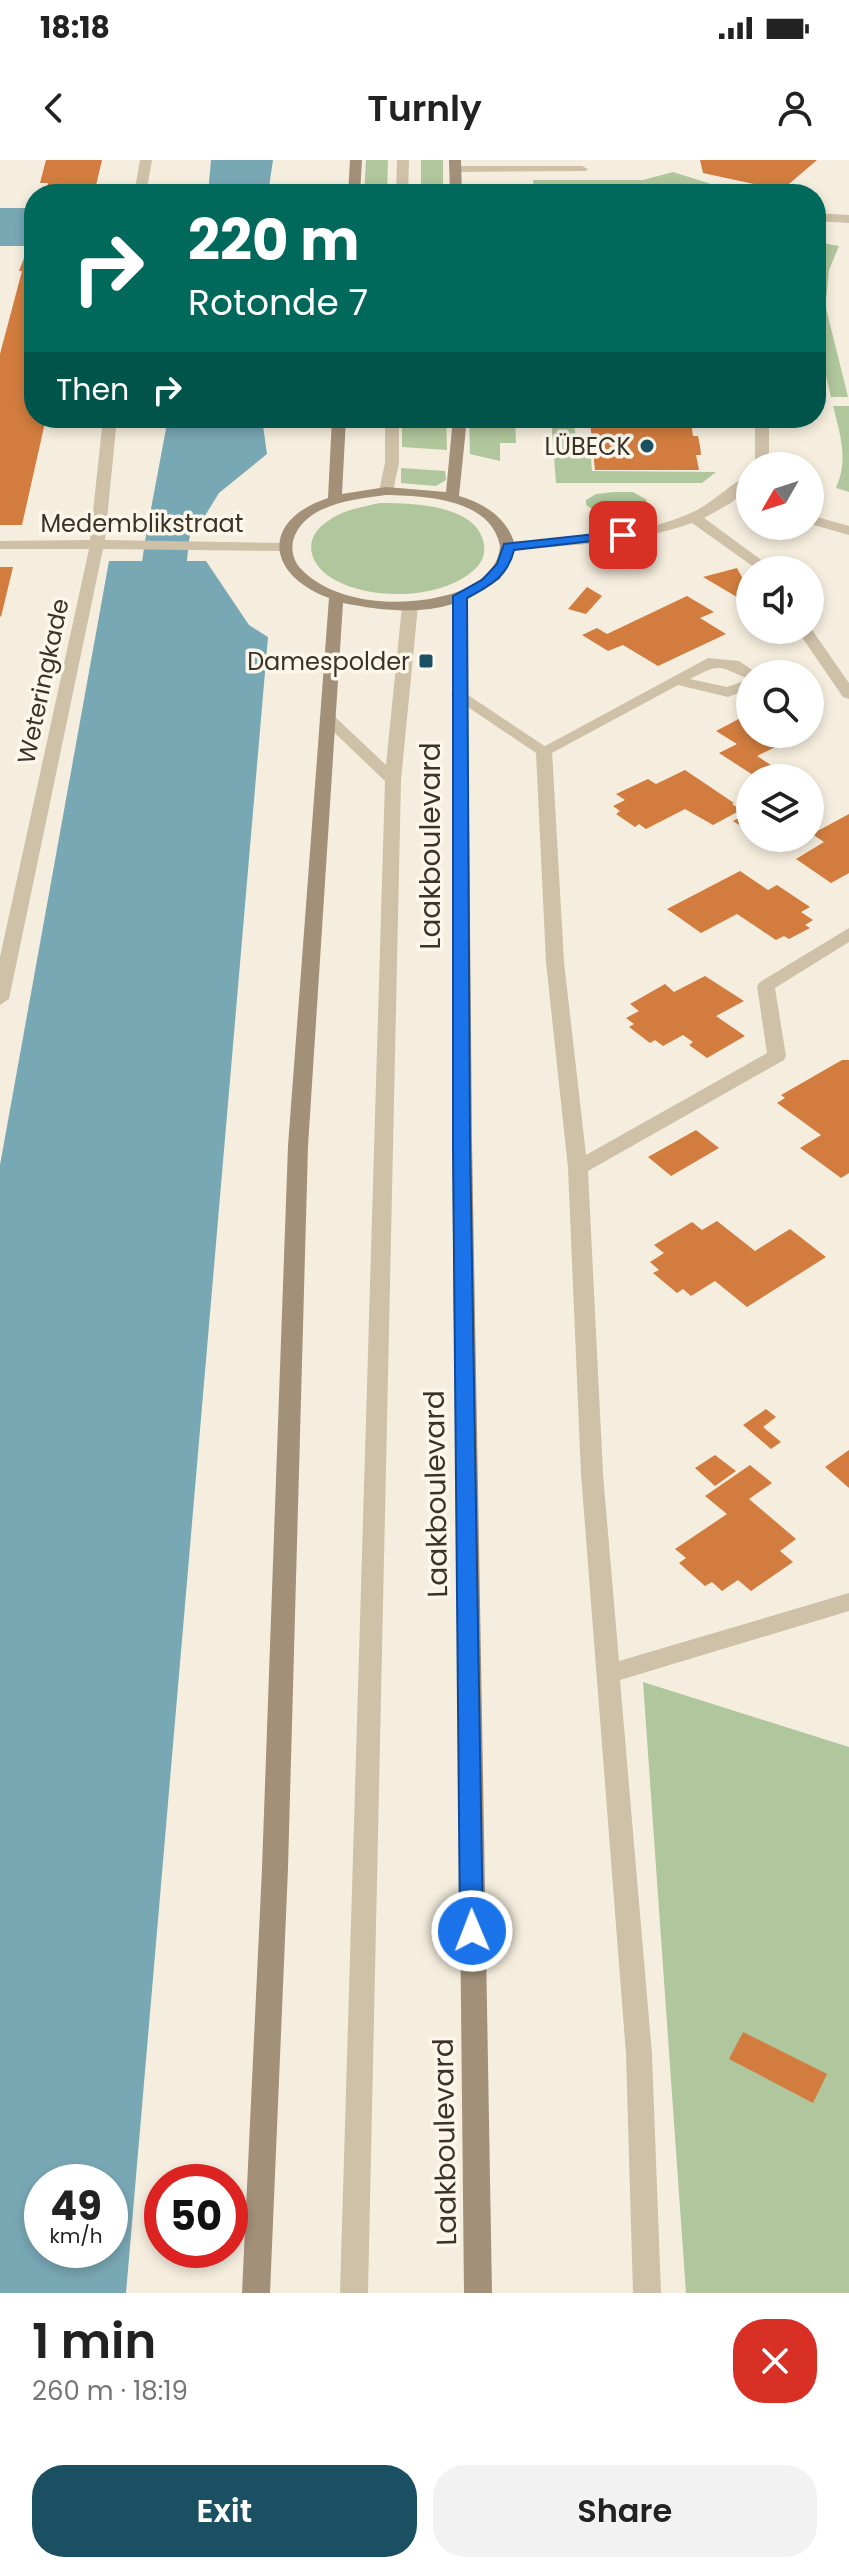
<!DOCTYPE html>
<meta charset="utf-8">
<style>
:root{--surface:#fff;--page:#f2f2f2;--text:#222;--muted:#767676;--accent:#1a5061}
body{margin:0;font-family:Poppins,sans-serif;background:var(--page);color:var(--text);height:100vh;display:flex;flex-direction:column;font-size:30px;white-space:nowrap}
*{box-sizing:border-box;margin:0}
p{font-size:26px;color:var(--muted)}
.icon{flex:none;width:44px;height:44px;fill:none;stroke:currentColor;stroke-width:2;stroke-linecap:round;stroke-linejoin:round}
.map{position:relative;height:2133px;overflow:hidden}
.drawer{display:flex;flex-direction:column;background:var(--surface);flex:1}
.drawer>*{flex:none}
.banner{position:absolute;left:24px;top:24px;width:802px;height:244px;border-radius:32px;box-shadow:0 4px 12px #0003;background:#00695c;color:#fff;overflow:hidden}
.needle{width:52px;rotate:231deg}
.buttons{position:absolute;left:736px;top:292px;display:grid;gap:16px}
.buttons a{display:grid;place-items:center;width:88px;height:88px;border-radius:50%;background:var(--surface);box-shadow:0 4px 12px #0003;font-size:40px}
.speed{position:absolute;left:24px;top:2004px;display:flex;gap:16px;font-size:40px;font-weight:700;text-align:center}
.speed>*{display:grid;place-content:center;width:104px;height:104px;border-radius:50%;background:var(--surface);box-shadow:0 4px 12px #0003;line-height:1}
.speed small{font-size:20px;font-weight:400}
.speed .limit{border:12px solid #d22;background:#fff;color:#111}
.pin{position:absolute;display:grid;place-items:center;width:68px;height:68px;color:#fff;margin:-34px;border-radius:16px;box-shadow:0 4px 12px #0006}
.me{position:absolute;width:88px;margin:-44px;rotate:359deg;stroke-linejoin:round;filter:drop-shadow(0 0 6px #0008)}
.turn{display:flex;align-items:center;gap:28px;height:168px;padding:0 32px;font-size:36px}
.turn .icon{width:104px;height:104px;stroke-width:2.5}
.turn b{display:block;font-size:56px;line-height:68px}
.then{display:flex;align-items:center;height:76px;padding:0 32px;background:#0003;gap:16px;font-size:30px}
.round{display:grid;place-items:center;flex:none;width:84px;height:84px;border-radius:32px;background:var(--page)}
.head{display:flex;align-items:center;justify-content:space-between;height:136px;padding:0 32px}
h1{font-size:48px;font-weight:600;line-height:60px}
.action{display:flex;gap:16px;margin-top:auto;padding:16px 32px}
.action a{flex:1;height:92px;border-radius:32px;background:var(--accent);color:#fff;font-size:32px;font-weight:600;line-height:92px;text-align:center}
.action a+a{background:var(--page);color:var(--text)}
.status{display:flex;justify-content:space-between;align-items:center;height:56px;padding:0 40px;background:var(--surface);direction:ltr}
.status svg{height:22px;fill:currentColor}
header{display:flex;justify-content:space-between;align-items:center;height:104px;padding:0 32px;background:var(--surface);font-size:36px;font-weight:600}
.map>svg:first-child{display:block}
.green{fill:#b0c69c}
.water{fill:#79a8b5;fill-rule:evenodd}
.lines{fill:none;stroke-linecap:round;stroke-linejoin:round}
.canal{fill:#79a8b5;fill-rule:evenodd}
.building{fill:#d27d3f}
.service{fill:#cfc1a8;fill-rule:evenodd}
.minor{fill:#cfc1a8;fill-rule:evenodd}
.secondary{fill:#a39079;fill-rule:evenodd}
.route{fill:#1a73e8;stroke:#114b97;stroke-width:2}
.poi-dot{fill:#1a5061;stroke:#fcf7eb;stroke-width:3}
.labels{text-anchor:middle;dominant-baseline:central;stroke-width:7;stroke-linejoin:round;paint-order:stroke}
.far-poi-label{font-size:24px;fill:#3b3229;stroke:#fcf7eb;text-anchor:end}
.far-street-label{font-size:24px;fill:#3b3229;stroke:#fcf7eb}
.street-label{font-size:28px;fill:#3b3229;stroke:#fcf7eb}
</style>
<div class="status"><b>18:18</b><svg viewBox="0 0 49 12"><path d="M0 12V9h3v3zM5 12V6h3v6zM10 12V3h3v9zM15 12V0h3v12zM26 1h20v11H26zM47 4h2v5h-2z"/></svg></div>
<header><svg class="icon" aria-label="back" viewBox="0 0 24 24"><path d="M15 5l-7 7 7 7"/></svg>Turnly<svg class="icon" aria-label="person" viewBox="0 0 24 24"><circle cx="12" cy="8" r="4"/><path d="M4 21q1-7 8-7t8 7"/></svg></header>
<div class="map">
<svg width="849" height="2133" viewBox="0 0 849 2133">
<rect width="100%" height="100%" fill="#f5eede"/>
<g class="green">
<path d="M366,0H388L387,34H364Z"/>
<rect x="421" y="0" width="22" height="34"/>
<path d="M673,12L743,34H534L533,20H643Z"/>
<path d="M822,83L839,86L829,110L826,140H816V100Z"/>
<path d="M816,148H826L848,237H831L816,174Z"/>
<path d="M833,246H849V332L836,328C849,300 840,274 833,246Z"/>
<path d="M402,258H446L447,290L402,287Z"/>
<path d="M469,258H515L516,283H500V301L470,294Z"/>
<path d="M551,258H573L577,285H590L592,311L716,312L702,323H556Z"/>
<path d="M401,308L445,311L446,320L436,326L401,323Z"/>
<path d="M614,332H633L647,340L645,346C625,353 605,359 586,345V340L596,334Z"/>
<path d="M380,343C409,343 473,344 483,380C486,390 484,400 476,408C445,439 375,441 337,421C311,408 299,380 328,361C343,350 362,347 380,343Z"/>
<path d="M643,1522L849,1587V2133H686Z"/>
</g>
<g class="water">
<path d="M211,0H273L268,34H208Z"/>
<rect x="0" y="48" width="34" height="38"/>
<path d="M169,258H262L267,294L219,333L198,367L152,368Z"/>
<path d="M109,401H206L249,465L268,477L126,2133H0V1005ZM42,2022H110V2090H42Z"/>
</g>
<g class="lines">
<path class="canal" d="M168,258H210L189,381L178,486L171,496L154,500L137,496L130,486L145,381Z"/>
</g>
<g class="building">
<path d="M46,0H102L94,34H46L48,23H40Z"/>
<path d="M700,0H817L782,30L703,13Z"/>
<path d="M28,88H34V258H46L22,365H0V194L22,111H19Z"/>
<path d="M590,262H691L693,276H698L700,286L701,295H696L699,310H595Z"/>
<path d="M0,407H13L1,457L0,456Z"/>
<path d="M737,408L750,432L747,443L703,417Z"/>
<path d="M587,427L602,436L586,454L568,449Z"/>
<path d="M687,436L714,452L700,458L726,474L658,506L623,485L608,491L582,475L597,468L607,474Z"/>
<path d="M750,553V574H802L757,596L771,605L753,615L719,593L737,584L716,571Z"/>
<path d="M685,610L734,643L732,644L741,650L713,665L685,649L646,669L639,664L635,667L616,654L620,651L613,646L625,640L616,634L648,619L656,624Z"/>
<path d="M750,652V672L733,661Z"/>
<path d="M849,654V713L831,723L796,699L824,682L812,674Z"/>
<path d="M740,711L768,730L777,725L810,747L801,752L813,760L805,765L810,768L789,779L784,776L776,780L737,754L701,773L667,749Z"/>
<path d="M705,816L744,841L716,856L745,876L707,898L689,885L693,882L683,875L663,886L655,880L650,883L629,867L634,864L626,858L639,851L630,844L665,824L674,832Z"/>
<path d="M842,900H849V1013L841,1018L800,988L821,975L777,943L785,938L781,935Z"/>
<path d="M696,970L719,988L671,1016L648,997Z"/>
<path d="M717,1061L755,1091L790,1069L826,1097L747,1147L715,1121L691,1136L683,1129L677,1133L653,1113L659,1110L650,1102L664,1093L654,1085L692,1062L702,1070Z"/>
<path d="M766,1249L776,1257L763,1267L781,1282L771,1289L743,1265Z"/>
<path d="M849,1290V1328L825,1307Z"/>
<path d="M715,1295L736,1311L715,1326L695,1308Z"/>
<path d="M750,1305L772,1323L749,1339L796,1379L780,1391L793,1402L751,1431L738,1420L722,1431L712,1422L705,1426L679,1403L686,1398L675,1389L727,1354L705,1336Z"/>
<path d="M743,1872L827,1914L813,1943L729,1899Z"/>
</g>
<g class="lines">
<g class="service">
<path d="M397,0H409L408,34H396Z"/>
<path d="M385,258H399V303L393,331L386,335L379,331L385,303Z"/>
<path d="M410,441L418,446L401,620L368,2133H340L385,621L319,558L327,553L333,555L386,605L402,446Z"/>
<path d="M708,498L739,501L758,514H750V519C718,508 724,501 690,519L727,527L750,519V529L728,537L678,525L550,594H538L536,591Z"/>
</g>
<g class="minor">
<path d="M140,0H152L146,34H134Z"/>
<path d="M582,6L588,9L586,11L455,12L449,9L455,6Z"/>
<path d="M816,53L849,55V63L816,61Z"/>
<path d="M103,258H117L105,380L284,383L291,387L284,391L103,389L9,839L0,845V797L89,389H0V381L90,380Z"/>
<rect x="755" y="258" width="14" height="48"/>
<path d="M750,315V326L731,343L704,358L775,410H758L692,363C633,384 571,385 509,390L502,386L509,382C570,377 637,378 693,352C713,343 733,321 750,315Z"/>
<path d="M810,355L849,366V375L810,364Z"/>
<path d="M810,467L849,523V539L843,537L797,470H810Z"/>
<path d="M459,529L552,591L564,802L586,995L767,893L757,826L760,822L849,768V782L775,828L786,896L784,900L588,1011L603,1314L619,1501L849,1433V1451L620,1520L652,1894L661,2133H633L626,1894L581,1314L568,1008L546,802L536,593L453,537L451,534Z"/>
</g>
<g class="secondary">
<path d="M350,0H362L360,34H348Z"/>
<path d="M449,0H461L462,34H450Z"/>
<path d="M332,258H346L342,334L386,327L446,332L453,258H467L459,336C484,343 509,359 515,386L500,419L467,439L472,982L492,2133H464L452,982L453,444C417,455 379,450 343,443L308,986L288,1708L270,2133H242L262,1708L288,986L329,438C265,414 261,360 328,338ZM386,335C424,336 491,338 500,386C499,409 477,425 457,432C411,448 338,447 301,409C294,402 291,391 293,381C303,344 355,339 386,335Z"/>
</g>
</g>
<path class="route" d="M623,371L629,375L627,377L514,390C508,416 490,426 467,438L470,982L483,1771L480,1779L472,1782L464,1779L460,1771L453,982V436L482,420L497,404L504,384Z"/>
<g class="poi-dot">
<circle cx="647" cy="286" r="8"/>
<rect x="418" y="493" width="16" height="16" rx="4"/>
</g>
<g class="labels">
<g class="far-poi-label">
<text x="631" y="286">LÜBECK</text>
<text x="410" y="501">Damespolder</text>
</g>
<g class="far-street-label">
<text x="142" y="363">Medemblikstraat</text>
<text transform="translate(43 521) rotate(-78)">Weteringkade</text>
</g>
<g class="street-label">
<text transform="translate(430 686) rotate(-90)">Laakboulevard</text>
<text transform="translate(436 1334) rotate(-91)">Laakboulevard</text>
<text transform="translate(445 1982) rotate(-91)">Laakboulevard</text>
</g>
</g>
</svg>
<div class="buttons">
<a><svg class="needle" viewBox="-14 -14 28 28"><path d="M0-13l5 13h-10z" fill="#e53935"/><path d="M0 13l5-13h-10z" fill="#767676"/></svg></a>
<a><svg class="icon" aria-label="sound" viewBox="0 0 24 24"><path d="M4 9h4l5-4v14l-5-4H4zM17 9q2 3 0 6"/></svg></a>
<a><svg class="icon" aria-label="search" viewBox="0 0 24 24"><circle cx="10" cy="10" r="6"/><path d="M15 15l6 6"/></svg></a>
<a><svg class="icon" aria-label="layers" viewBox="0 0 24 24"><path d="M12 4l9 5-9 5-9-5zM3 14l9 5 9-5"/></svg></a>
</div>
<div class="speed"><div>49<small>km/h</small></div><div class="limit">50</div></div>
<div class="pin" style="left:623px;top:375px;background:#d93025"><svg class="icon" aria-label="arrive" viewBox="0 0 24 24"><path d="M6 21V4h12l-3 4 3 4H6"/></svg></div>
<svg class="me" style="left:472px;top:1771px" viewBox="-20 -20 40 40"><circle r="17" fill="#1a73e8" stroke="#fff" stroke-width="3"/><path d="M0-11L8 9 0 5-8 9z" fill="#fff"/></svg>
<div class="banner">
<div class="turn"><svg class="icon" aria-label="right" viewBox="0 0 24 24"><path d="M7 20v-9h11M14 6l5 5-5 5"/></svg><div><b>220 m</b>Rotonde 7</div></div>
<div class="then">Then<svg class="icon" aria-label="right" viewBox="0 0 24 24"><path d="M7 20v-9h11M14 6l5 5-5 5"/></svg></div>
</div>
</div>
<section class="drawer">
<div class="head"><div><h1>1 min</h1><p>260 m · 18:19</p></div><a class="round" style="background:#d93025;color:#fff"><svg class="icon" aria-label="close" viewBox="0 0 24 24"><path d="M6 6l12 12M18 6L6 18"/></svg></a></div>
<div class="action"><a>Exit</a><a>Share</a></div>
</section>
